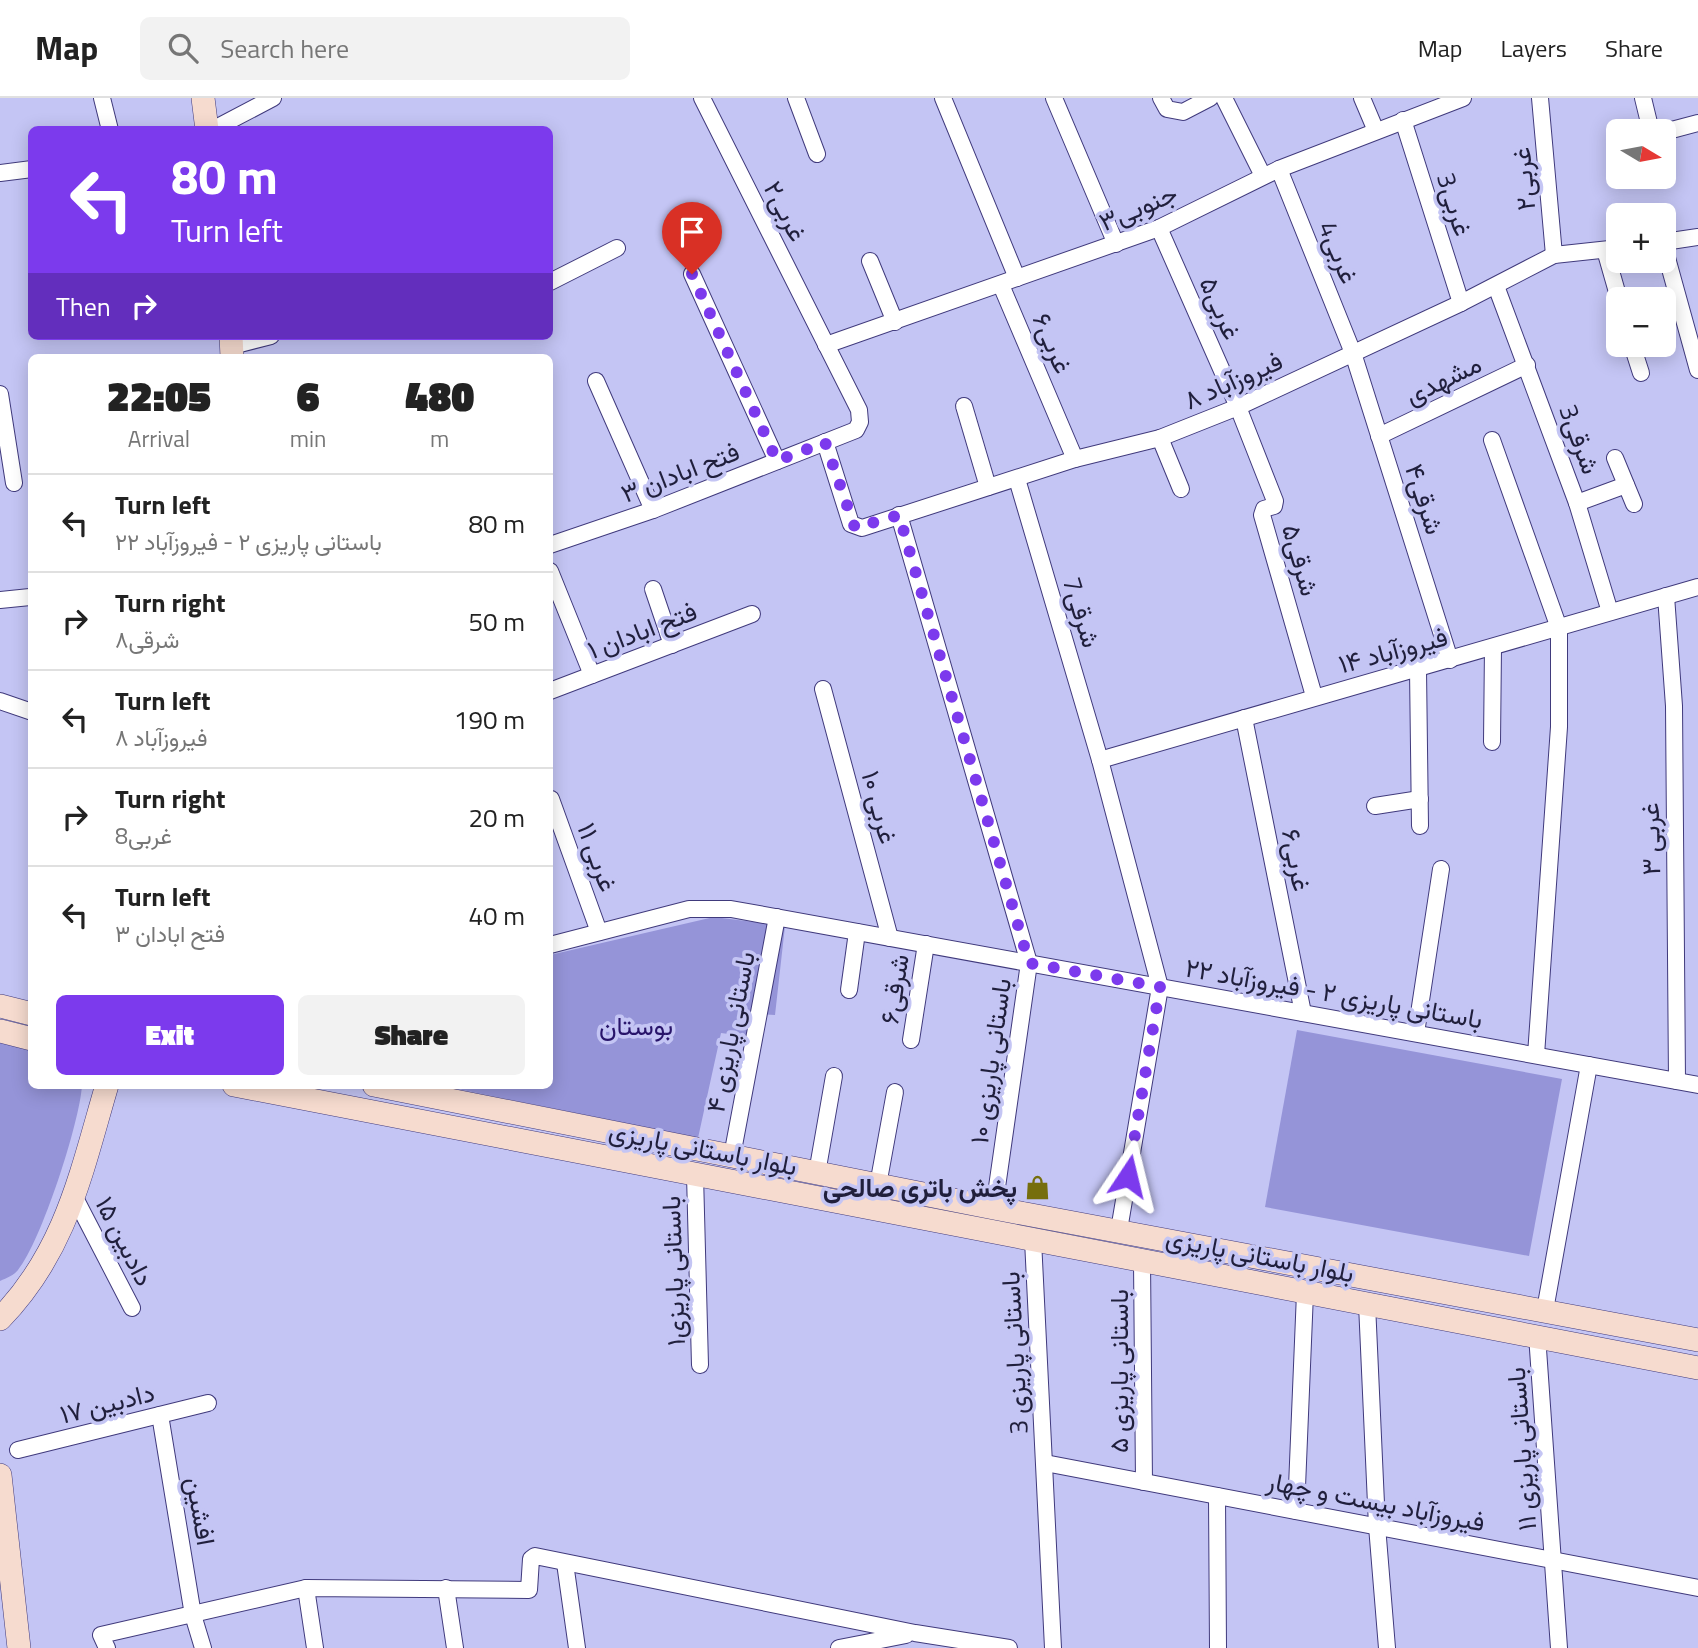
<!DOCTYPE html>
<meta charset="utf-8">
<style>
:root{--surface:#fff;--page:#f2f2f2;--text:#222;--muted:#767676;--line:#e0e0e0;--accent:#7c3aed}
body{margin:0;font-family:"Titillium Web",Vazirmatn,sans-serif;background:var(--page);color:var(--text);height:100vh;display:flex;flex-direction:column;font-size:26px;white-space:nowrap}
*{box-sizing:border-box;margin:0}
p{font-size:23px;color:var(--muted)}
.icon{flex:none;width:38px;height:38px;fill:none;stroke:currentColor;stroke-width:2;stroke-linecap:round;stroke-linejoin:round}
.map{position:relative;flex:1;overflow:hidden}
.side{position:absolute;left:28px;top:256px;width:525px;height:735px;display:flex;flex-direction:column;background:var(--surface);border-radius:10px;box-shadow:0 4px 18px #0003}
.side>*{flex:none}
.guide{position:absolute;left:28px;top:28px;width:525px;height:214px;border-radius:10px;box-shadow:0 4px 18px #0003;background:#7c3aed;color:#fff;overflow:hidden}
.needle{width:46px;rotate:100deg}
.fabs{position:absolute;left:1606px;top:21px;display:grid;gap:14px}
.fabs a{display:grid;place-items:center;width:70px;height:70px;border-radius:10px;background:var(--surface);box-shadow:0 4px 18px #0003;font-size:35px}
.pin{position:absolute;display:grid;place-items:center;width:60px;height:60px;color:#fff;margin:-72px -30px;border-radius:50% 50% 50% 0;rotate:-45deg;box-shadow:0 0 7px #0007}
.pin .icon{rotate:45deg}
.me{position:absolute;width:77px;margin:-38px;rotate:10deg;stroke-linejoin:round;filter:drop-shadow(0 0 5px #0008)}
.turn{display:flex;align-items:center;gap:24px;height:147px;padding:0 28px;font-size:32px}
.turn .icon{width:91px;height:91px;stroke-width:2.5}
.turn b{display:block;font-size:49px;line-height:60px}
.then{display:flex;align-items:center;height:66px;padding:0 28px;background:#0003;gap:14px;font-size:26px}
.eta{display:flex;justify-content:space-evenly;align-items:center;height:119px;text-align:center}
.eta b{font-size:42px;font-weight:800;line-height:49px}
.cta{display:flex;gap:14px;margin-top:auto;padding:14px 28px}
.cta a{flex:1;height:80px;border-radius:10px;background:var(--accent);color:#fff;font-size:28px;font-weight:800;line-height:80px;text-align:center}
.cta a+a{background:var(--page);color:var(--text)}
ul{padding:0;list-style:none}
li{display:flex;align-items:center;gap:21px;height:98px;padding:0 28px;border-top:2px solid var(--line)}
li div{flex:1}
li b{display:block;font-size:26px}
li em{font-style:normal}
header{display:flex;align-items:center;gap:42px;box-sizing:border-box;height:98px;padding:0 35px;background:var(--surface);border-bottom:2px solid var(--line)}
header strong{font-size:33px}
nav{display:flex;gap:38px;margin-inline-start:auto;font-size:24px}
.search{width:490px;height:63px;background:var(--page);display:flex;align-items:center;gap:18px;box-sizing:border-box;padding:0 24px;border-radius:10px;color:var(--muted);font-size:26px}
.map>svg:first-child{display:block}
.green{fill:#9594d8}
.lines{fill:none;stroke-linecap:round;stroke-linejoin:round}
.minor-casing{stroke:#403a7c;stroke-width:18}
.secondary-casing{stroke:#403a7c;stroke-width:24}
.minor{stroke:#fff;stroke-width:16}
.secondary{stroke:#f6dbcf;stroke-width:23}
.route{stroke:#7c3aed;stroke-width:12;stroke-dasharray:0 21.6}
.labels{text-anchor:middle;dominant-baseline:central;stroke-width:7;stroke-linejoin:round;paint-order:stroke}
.street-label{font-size:26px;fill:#201f3c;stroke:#c4c5f4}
.park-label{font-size:26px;fill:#28146a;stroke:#c4c5f4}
.poi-label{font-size:26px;font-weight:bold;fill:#201f3c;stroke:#c4c5f4;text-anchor:end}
</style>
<header>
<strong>Map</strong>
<div class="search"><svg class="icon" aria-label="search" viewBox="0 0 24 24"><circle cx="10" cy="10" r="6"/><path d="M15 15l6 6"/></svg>Search here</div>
<nav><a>Map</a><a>Layers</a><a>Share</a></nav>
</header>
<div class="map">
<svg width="1698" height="1550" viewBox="0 0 1698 1550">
<rect width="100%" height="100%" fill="#c4c5f4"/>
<g class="green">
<path d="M714,819L785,828L775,917L756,916L752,939L721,935L698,1040L438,987H550V857Z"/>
<path d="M1297,932L1562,981L1529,1158L1265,1109Z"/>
<path d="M0,942L31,945L32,987H82C80,1024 41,1144 18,1172C14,1177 7,1180 0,1183Z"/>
</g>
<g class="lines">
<defs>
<g id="minor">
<path d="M102,0L110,32"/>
<path d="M796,0L817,56"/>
<path d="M943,0L1017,180"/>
<path d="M1054,0L1116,146"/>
<path d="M1161,0L1167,11L1183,14L1210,0"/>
<path d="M1224,0L1263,78"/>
<path d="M1362,0L1376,33"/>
<path d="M1540,0L1554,157"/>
<path d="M1643,0L1651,33"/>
<path d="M1403,22L1461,205"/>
<path d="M212,32L273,0"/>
<path d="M1664,34L1698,25"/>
<path d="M1279,71L1353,255L1450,562"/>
<path d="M0,75L32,71"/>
<path d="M1159,130L1238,309L1275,403L1274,408L1264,411L1262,417L1314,598"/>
<path d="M1664,144L1698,139"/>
<path d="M1664,149L1698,272"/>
<path d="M1605,152L1619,201"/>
<path d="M870,163L895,224"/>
<path d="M692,176L777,363"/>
<path d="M550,184L617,150"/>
<path d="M1001,187L1075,361"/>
<path d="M1496,188L1577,405L1610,514"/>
<path d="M826,247L1159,130L1279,71L1463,0"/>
<path d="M1632,247L1641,275"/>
<path d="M232,248L271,238"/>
<path d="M596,283L653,412"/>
<path d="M0,296L14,385"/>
<path d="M964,308L988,389"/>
<path d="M1379,338L1527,267"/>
<path d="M1160,340L1181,391"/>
<path d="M1492,342L1559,530V629L1536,957"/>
<path d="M825,344L851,426L862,430L1075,361L1160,340L1238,309L1461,205L1554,157L1619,150"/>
<path d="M1615,360L1634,406"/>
<path d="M1017,381L1100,662L1160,889L1119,1132"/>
<path d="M1577,405L1626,387"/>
<path d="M899,417L1029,865L994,1110"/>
<path d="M550,447L653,412L856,332L860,324L859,312L702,0"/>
<path d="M550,473L592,577"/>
<path d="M653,491L672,547"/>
<path d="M1666,498L1674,608L1677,983"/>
<path d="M0,502L30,499"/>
<path d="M1418,572L1420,728"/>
<path d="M823,591L890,840"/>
<path d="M550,593L752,516"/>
<path d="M0,603L32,614"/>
<path d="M1244,620L1303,915"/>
<path d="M1492,644L1493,549"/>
<path d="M1100,662L1698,489"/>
<path d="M551,701L599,834"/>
<path d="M1375,708L1420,701"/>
<path d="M550,847L689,811H731L1698,987"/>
<path d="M849,892L857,834"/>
<path d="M1416,935L1441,771"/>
<path d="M911,942L926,846"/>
<path d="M732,1058L777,819"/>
<path d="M817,1075L834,978"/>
<path d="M695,1077L700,1267"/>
<path d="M878,1087L895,994"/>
<path d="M74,1098L132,1210"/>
<path d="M1033,1142L1053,1550"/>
<path d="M1142,1163L1144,1384"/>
<path d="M1367,1206L1377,1428L1387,1550"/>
<path d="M1545,1212L1589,967"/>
<path d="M1537,1237L1559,1550"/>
<path d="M160,1317L193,1517L203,1550"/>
<path d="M18,1352L208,1305"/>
<path d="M1045,1365L1698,1490"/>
<path d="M1217,1398L1218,1550"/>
<path d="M1296,1413L1305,1195"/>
<path d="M565,1465L577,1550"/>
<path d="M306,1490L315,1550"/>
<path d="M446,1490L455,1550"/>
<path d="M107,1550L101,1537L306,1490L529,1492L531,1461L535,1458L915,1535L1009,1550"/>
<path d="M839,1550L906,1537"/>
</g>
<g id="secondary">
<path d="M203,0L207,32"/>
<path d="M231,238L232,259"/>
<path d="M0,908L32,916"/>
<path d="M0,933L32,941"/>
<path d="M234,987L1698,1270"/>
<path d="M374,987L994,1110L1698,1242"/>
<path d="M0,1221C66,1153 81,1075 107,987"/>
<path d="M0,1377L19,1550"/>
</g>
</defs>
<use href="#minor" class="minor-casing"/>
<use href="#secondary" class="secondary-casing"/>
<use href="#minor" class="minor"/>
<use href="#secondary" class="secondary"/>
</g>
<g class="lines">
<path class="route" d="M692,176L777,363L825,344L855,430L899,417L1029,865L1160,889L1128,1078"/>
</g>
<defs>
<symbol id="shop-bare" viewBox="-9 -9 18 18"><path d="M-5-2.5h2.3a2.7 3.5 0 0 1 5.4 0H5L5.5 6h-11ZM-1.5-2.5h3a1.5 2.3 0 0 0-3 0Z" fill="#766e0c" stroke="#c4c5f4" stroke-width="2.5" paint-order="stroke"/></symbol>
</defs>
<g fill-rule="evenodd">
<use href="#shop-bare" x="1020" y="1072" width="35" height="35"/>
</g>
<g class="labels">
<g class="street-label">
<text transform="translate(1523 81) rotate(-95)">غربی۲</text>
<text transform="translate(1455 106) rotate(73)">غربی3</text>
<text transform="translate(1138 109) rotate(-23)">جنوبی۳</text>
<text transform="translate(786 113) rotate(63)">غربی۲</text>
<text transform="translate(1339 154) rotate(68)">غربی4</text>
<text transform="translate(1221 210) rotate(66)">غربی۵</text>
<text transform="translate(1053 245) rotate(67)">غربی۶</text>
<text transform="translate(1443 281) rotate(-26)">مشهدی</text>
<text transform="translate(1233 282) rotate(-24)">فیروزآباد ۸</text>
<text transform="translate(1580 341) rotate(70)">شرقی3</text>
<text transform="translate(680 374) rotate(-21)">فتح ابادان ۳</text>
<text transform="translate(1425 401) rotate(72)">شرقی۴</text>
<text transform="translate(1301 462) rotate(74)">شرقی۵</text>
<text transform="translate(1082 514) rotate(73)">شرقی7</text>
<text transform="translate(642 532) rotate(-21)">فتح ابادان ۱</text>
<text transform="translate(1393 552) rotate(-15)">فیروزآباد ۱۴</text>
<text transform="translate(880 709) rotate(75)">غربی ۱۰</text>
<text transform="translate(1650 741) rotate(-91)">غربی ۳</text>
<text transform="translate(598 759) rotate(70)">غربی ۱۱</text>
<text transform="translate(1297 762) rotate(79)">غربی۶</text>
<text transform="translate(894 891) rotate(-81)">شرقی۶</text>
<text transform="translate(1334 895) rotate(10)">باستانی پاریزی ۲ - فیروزآباد ۲۲</text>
<text transform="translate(730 934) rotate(-79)">باستانی پاریزی ۴</text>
<text transform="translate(990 963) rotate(-82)">باستانی پاریزی ۱۰</text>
<text transform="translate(703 1050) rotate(11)">بلوار باستانی پاریزی</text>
<text transform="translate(125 1143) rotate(63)">دادبین ۱۵</text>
<text transform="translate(1260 1157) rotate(11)">بلوار باستانی پاریزی</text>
<text transform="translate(673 1173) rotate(-92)">باستانی پاریزی۱</text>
<text transform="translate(1014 1255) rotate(-93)">باستانی پاریزی 3</text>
<text transform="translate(1118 1273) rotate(-90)">باستانی پاریزی ۵</text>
<text transform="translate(107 1305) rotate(-14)">دادبین ۱۷</text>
<text transform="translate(1521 1351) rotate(-94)">باستانی پاریزی ۱۱</text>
<text transform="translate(1376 1403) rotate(11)">فیروزآباد بیست و چهار</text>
<text transform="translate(201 1413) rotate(80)">افشین</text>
</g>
<g class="park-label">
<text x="636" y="927">بوستان</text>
</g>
<g class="poi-label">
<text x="1017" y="1089">پخش باتری صالحی</text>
</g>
</g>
</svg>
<div class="fabs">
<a><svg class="needle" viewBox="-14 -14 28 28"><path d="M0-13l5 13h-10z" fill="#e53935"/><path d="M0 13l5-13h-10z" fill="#767676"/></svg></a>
<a>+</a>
<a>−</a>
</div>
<div class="pin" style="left:692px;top:176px;background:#d93025"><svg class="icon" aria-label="arrive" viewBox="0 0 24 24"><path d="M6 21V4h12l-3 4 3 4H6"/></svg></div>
<svg class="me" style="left:1128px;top:1078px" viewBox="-20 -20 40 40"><path d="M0-17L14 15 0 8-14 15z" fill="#7c3aed" stroke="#fff" stroke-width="4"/></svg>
<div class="guide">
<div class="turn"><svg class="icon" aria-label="left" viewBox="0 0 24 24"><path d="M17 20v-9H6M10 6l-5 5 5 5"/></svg><div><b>80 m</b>Turn left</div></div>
<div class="then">Then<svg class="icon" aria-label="right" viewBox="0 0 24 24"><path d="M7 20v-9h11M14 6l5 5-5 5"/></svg></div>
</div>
<section class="side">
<div class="eta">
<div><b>22:05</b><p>Arrival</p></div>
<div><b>6</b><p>min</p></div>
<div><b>480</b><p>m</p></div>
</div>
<ul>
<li><svg class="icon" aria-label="left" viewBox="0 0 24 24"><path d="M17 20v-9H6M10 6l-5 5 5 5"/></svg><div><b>Turn left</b><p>باستانی پاریزی ۲ - فیروزآباد ۲۲</p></div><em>80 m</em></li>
<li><svg class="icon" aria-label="right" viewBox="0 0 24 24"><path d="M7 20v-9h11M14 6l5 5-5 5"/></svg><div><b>Turn right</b><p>شرقی۸</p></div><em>50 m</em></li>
<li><svg class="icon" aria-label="left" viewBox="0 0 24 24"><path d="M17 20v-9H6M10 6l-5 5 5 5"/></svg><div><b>Turn left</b><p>فیروزآباد ۸</p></div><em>190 m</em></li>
<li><svg class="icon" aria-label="right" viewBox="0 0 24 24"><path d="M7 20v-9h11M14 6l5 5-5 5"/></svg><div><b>Turn right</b><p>غربی8</p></div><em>20 m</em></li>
<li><svg class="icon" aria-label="left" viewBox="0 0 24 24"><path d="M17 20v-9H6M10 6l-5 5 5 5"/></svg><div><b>Turn left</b><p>فتح ابادان ۳</p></div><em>40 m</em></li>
</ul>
<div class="cta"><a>Exit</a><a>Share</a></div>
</section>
</div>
